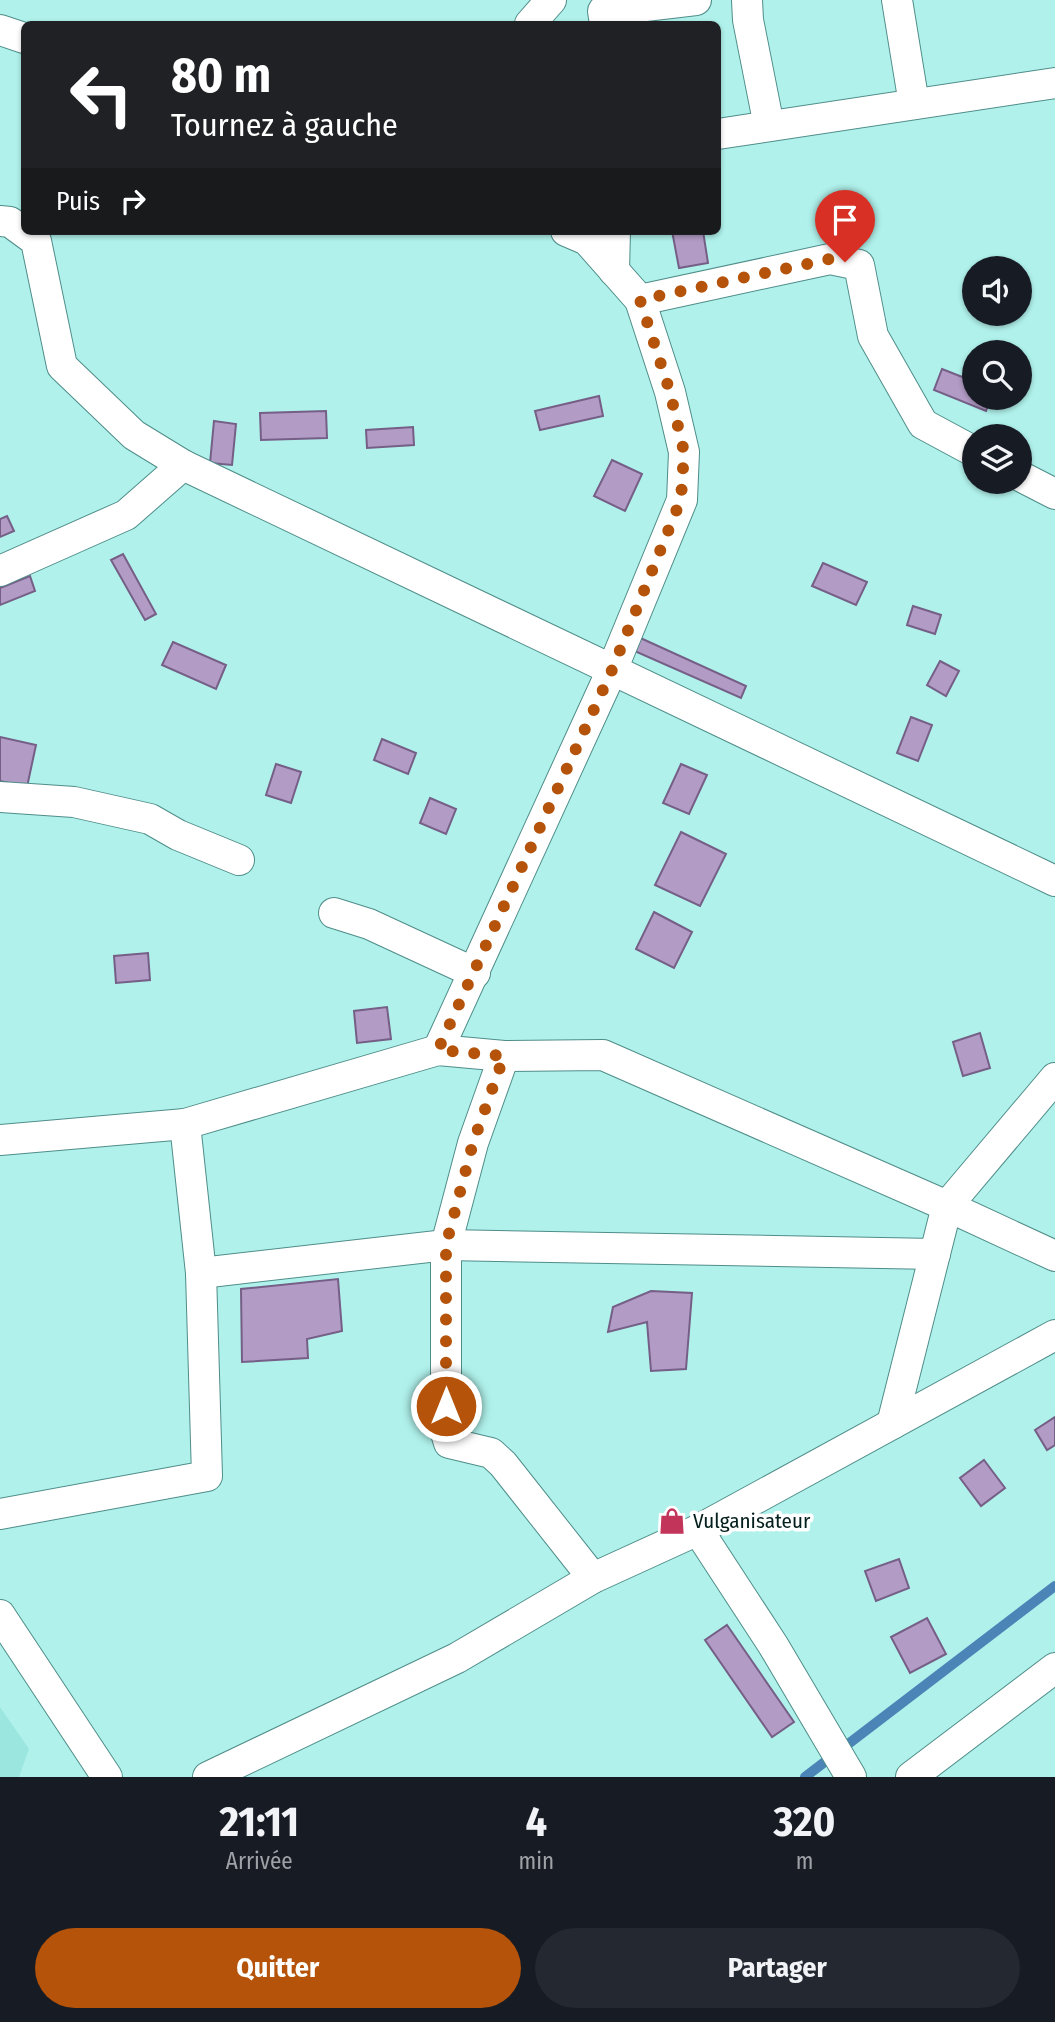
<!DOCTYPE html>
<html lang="fr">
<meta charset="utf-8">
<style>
:root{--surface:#171b24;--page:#242831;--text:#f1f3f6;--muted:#9ea1a6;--accent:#b45309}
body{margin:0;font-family:"Fira Sans Condensed",sans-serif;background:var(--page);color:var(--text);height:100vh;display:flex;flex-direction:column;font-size:26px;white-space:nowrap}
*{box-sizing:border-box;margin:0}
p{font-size:23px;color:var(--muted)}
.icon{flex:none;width:38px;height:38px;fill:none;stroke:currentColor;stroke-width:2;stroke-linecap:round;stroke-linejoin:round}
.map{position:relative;height:1777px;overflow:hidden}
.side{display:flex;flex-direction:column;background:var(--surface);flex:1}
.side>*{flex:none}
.guide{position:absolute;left:21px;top:21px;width:700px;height:214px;border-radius:10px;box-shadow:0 2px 5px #0004;background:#202124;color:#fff;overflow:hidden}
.tools{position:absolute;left:962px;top:256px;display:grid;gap:14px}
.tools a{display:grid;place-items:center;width:70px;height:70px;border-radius:50%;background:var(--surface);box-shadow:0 2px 5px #0004;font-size:35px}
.pin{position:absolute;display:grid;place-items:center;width:60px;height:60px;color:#fff;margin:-72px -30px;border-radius:50% 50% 50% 0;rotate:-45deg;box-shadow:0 0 7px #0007}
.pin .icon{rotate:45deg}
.me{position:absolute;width:77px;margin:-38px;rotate:0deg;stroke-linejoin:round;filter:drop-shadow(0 0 5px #0008)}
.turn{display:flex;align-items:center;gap:24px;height:147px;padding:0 35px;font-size:32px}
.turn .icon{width:91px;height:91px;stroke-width:2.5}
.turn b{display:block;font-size:49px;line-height:60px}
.then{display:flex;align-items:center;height:66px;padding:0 35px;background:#0003;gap:14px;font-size:26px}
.eta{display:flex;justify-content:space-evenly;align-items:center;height:119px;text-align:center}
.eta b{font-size:42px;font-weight:700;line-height:49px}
.button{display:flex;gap:14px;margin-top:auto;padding:14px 35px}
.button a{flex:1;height:80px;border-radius:42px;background:var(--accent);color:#fff;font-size:28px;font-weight:700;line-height:80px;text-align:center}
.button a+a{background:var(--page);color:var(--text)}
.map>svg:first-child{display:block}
.built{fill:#9ce6e0}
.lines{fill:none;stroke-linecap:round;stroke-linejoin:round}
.stream{stroke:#4b85b7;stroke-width:10}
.building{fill:#b29bc5;stroke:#755f86;stroke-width:2}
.street-casing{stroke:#4f8d89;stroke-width:32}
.street{stroke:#fff;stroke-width:30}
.route{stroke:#b45309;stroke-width:12;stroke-dasharray:0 21.6}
.labels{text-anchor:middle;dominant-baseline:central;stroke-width:7;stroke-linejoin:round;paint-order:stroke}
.poi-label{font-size:21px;fill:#041f1d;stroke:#fff;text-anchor:start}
</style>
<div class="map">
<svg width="1055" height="1777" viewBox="0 0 1055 1777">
<rect width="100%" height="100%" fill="#b0f1eb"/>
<path class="built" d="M0,1707L29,1749L19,1777H0Z"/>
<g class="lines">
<path class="stream" d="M805,1777L1055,1586"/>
</g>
<g class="building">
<path d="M672,231H703L708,263L679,268Z"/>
<path d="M942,369L975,382V397H991L986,411L934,390Z"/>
<path d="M599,396L603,416L540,430L535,411Z"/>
<path d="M326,411L327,438L261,440L260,413Z"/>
<path d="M214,421L236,424L232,465L210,463Z"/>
<path d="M413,427L414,445L367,448L366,430Z"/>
<path d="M612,460L642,474L625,511L594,496Z"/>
<path d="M7,516L14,531L0,537V519Z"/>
<path d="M123,554L156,614L145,620L111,560Z"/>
<path d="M823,563L867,582L856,605L812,586Z"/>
<path d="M30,576L35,591L0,605V588Z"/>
<path d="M913,606L941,615L935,634L907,625Z"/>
<path d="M636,636L746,686L741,698L630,649Z"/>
<path d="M173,642L226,665L216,689L162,665Z"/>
<path d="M940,661L959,671L946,696L927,685Z"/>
<path d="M911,717L932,725L918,761L897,753Z"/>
<path d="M0,737L36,745L27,787L0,781Z"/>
<path d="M382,739L416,753L408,774L374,760Z"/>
<path d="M276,764L301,772L291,803L266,795Z"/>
<path d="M681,764L707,775L689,814L663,803Z"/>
<path d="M430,798L456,809L446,834L420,823Z"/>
<path d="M681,832L726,854L700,906L655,885Z"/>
<path d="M654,912L692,932L674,968L636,949Z"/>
<path d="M148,953L150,980L116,983L114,956Z"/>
<path d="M387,1007L391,1039L357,1043L354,1011Z"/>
<path d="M980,1033L990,1068L963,1076L953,1042Z"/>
<path d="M338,1279L342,1331L307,1339L308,1358L242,1362L241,1289Z"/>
<path d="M651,1291L692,1293L686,1369L651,1371L647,1322L608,1332L613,1307Z"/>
<path d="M1055,1417V1445L1047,1450L1035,1430Z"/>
<path d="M984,1460L1005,1488L981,1506L960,1478Z"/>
<path d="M899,1559L909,1588L876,1601L865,1571Z"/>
<path d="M927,1618L946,1654L910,1673L891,1637Z"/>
<path d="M727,1625L794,1722L772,1737L705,1640Z"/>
</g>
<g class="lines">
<defs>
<g id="street">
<path d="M747,0L748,20L769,126"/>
<path d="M897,0L914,104"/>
<path d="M530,24L551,0"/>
<path d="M605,24L603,11L696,0"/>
<path d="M0,30L24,38"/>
<path d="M718,134L1055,83"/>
<path d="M0,221L10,222L36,241L62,366L134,435L183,465L1055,881"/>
<path d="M566,231L587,240L640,300L830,259L859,265L873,336L923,424L975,452"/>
<path d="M614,271L615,231"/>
<path d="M1020,476L1055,494"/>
<path d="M0,571L126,515L183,465"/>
<path d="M0,797L74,802L150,819L178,835L239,860"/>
<path d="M334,913L369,924L475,973"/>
<path d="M438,1050L612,670L682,500L684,452L670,392L640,300"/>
<path d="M504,1056L473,1143L446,1245V1433L449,1443L491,1453L503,1464L593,1578"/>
<path d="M0,1140L185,1124L438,1050L504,1056L603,1055L947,1206L1055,1256"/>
<path d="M201,1273L446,1245L935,1254"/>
<path d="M892,1424L947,1206L1055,1078"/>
<path d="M0,1514L207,1476L201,1273L185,1124"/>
<path d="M698,1530L773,1645L851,1777"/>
<path d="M0,1615L107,1777"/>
<path d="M208,1777L457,1658L593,1578L698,1530L1055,1335"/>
<path d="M911,1777L1055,1668"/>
</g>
</defs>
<use href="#street" class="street-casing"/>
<use href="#street" class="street"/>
</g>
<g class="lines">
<path class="route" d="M446,1406V1245L473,1143L504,1056L438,1050L612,670L681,499L684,452L670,392L640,300L830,259L845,262"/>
</g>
<defs>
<symbol id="shop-bare" viewBox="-9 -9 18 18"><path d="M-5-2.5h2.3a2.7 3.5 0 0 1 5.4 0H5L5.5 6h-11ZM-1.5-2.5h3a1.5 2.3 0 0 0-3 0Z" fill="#c3345b" stroke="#fff" stroke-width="2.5" paint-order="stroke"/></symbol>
</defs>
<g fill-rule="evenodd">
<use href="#shop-bare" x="653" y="1502" width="38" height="38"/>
</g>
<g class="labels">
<g class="poi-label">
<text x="693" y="1521">Vulganisateur</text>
</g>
</g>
</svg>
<div class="tools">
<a><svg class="icon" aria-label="sound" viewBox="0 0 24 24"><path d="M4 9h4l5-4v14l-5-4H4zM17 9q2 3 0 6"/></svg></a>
<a><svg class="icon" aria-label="search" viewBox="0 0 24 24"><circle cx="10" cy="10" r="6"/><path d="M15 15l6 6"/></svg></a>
<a><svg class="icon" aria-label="layers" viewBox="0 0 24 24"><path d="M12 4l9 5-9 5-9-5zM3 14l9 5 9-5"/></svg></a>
</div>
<div class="pin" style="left:845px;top:262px;background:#d93025"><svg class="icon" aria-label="arrive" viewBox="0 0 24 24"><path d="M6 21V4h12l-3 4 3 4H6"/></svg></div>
<svg class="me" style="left:446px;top:1406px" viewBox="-20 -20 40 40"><circle r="17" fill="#b45309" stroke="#fff" stroke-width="3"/><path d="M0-11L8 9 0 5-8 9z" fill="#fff"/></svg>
<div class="guide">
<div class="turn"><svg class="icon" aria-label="left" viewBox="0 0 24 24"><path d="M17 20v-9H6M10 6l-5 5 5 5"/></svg><div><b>80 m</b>Tournez à gauche</div></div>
<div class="then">Puis<svg class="icon" aria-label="right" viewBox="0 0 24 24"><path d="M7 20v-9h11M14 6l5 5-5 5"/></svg></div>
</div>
</div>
<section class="side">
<div class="eta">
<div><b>21:11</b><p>Arrivée</p></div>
<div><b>4</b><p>min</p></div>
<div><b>320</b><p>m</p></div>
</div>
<div class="button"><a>Quitter</a><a>Partager</a></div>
</section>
